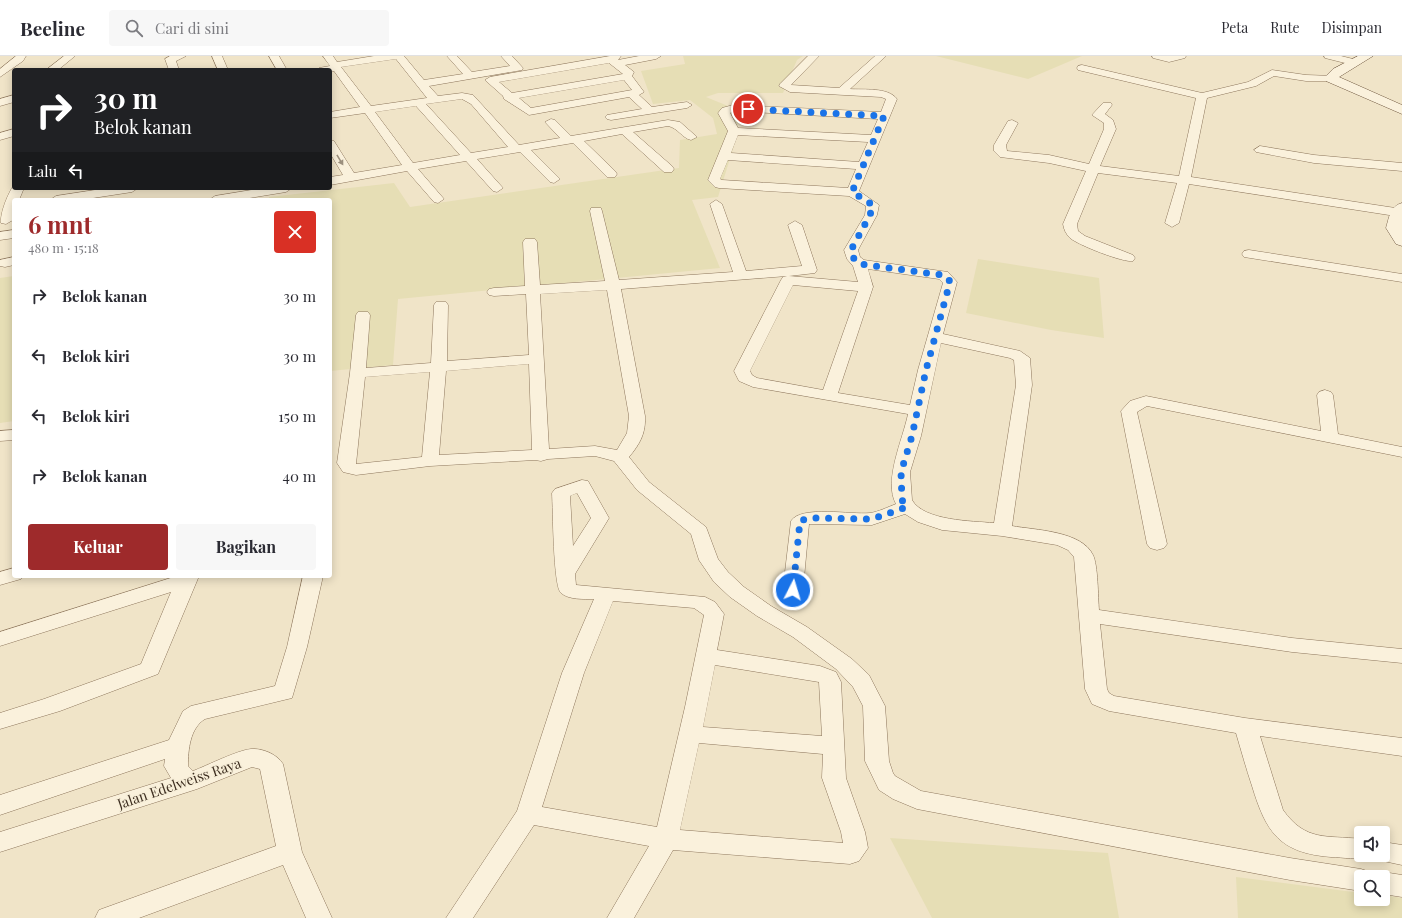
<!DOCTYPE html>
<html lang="id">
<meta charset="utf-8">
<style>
:root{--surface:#fff;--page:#f7f7f7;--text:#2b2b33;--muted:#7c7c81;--line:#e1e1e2;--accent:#9e2a2b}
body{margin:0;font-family:"Playfair Display",serif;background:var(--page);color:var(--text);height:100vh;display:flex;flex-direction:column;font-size:15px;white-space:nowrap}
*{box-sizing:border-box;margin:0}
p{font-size:13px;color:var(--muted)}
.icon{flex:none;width:22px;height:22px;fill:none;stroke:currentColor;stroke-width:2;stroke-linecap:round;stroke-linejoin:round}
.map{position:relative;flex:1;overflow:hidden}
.panel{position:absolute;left:12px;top:142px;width:320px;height:380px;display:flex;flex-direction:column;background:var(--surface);border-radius:4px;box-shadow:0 2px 10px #0003}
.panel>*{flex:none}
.top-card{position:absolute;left:12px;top:12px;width:320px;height:122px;border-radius:4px;box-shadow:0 2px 10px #0003;background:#202124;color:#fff;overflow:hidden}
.buttons{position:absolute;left:1354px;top:770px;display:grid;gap:8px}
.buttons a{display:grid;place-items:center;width:36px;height:36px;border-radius:4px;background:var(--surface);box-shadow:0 2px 10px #0003;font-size:20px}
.pin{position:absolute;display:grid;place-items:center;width:34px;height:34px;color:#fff;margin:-17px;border:2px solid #fff;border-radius:50%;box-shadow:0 1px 4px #0007}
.me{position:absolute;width:44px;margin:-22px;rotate:5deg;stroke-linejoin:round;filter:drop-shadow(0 0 3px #0008)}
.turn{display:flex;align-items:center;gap:14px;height:84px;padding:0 16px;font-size:18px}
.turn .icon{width:52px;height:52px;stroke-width:2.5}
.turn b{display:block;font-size:28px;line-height:34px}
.then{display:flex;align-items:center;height:38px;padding:0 16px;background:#0003;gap:8px;font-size:15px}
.round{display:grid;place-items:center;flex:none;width:42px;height:42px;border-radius:4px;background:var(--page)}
.overview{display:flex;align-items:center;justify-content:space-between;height:68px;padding:0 16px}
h1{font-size:24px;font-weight:700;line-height:30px;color:var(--accent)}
.cta{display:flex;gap:8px;margin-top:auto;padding:8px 16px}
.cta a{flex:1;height:46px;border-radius:4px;background:var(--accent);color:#fff;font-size:16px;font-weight:700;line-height:46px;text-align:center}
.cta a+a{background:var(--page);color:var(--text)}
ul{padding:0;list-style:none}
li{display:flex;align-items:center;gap:12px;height:60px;padding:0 16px}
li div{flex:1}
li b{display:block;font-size:15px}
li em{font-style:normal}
header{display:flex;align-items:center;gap:24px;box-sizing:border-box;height:56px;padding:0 20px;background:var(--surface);border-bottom:1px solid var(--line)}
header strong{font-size:19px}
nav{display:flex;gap:22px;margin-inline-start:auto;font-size:14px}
.search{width:280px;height:36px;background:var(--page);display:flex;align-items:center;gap:10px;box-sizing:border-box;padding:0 14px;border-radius:4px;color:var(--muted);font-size:15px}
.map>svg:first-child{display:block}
.farmland{fill:#e6deb5}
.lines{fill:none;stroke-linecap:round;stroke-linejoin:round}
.street-casing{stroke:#8d765c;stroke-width:1}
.secondary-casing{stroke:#6f573f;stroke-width:1}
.street{fill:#faf1dc;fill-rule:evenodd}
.secondary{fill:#faf1dc;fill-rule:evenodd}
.oneway{fill:#9c907e}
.route{stroke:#1a73e8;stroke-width:7;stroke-dasharray:0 12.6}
.labels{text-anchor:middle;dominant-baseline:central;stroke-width:3;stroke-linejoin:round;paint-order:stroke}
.near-street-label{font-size:14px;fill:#3d2e20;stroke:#f7eed8}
</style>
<header>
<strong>Beeline</strong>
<div class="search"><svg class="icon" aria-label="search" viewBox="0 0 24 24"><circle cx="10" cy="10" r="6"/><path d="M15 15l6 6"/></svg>Cari di sini</div>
<nav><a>Peta</a><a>Rute</a><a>Disimpan</a></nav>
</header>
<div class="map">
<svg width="1402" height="862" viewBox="0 0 1402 862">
<rect width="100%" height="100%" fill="#f0e4c8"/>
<g class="farmland">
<path d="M681,0H803L797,4L783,37H718L706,41L728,50L737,61L738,77L718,141L692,144L720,212L398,243L393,309L330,315V144H269V141L394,127L410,151L679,112L680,84L717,78L713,62L690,44L653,48L641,15L685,8L683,0Z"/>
<path d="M936,0H1082L1028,23Z"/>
<path d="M978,203L1099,222L1104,282L1051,274L966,257Z"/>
<path d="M14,220V365L0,367V222Z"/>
<path d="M890,782L1108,797L1119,862H932Z"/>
<path d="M1236,821L1361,837V843H1383V839L1402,842V862H1238Z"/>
</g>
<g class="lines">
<defs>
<g id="street">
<path d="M16,0H26L23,5L0,21V13Z"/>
<path d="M64,0H75L58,14H46Z"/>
<path d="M170,0H186L176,5L179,14H169L165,3Z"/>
<path d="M212,0H222L228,14H218Z"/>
<path d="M269,0H279L287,14H277Z"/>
<path d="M323,0H333L337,6L374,0H404L424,24L463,18L447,0H457L472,16L510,10L501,0H512L523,12L522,14L429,30L438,40L462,37L473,39L519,89L560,82L545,66L551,63L555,64L571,80L668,64L680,66L697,81L691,84C682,82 678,72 668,70L633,76L672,110L674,113L672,116H664L622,78L584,85L615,115L617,118L615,121H607L573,87L531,94L560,123L554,127L550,126L520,96L477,103L503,132L497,136L493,135L466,105L418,113L444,143L438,147L434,146L407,115L330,129V121L343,119L330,97V84L334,85L354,117L402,109L365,57L330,62V56L360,51L334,15L318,14L319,12L330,10ZM396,3L427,42L371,50L341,11ZM462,43L471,48L508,91L471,97L426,48ZM416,50L460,99L413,107L375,56Z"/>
<path d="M610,0H621L618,4L639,0H661L656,3L625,9L634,16L632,20L644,36L639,39L652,51L687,46L692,49L687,52L611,64L607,63L605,61L607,59L642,53L629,41L529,59L504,43L503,40L485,24L490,21ZM609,7L623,18L512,37L499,26ZM624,24L632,34L531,52L519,42Z"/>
<path d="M808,0H819L791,29L839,32L875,0H886L850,33C864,34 888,31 897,43L859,135L879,149L877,159L858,194L860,201L864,204L948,216L957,226L943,278L1020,295L1030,302L1032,329L1012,470C1035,474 1082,475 1093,499C1098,509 1098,541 1099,554L1292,582L1402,593V607L1292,596L1100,568L1107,633L1109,637L1114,640L1245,662L1402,682V700L1260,680L1283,754C1306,786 1326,779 1361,783V799L1370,800C1357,805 1344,801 1331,801C1279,797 1266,776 1252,730C1246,712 1241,694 1236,677L1109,655L1092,648L1085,633L1074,501L1068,494L1057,489L1002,480L942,474L918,466L905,458L872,469L810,468H809L803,533L800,538L793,540L786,538L783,533L791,465C801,449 851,459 870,457C878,456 888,451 896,448C883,425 903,383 908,358L753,331L739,325L734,315L781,224L783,221L787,220L621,233L645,360C646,377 640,388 629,401L649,426L706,471L718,503L728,516L744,531L771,550L807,571L852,603L869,619L885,650L889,705L893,717L895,720L921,735L1290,802L1361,813L1370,816L1372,821H1361V835L1290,824L917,753L893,743L879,734L865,705L863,650L853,631L836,613L793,581L757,560L730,541L714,526L699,504L691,478L637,434L614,405L595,400L548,403L541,405L535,404L430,410L356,419L343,416L337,407L350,317L356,259L358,256H368L370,259L366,312L431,307L434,249L436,246H446L448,249L447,305L529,299L526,238L494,240L489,239L487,236L489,233L494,232L525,230L523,186L525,183H535L537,186L540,229L605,225L590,155L591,152H601L602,155L619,224L733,216L710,148L716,144L722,148L746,215L802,210L788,169L795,165L802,169L817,214L815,217L789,220L858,226L853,210L847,203L844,194L865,159L866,150L849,140L719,132L715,131L708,124L728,75L718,57L722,52L733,49L881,56L886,43L881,41L790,36L779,30L780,28ZM733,55L878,63L871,79L738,72L730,57ZM738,79L868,86L859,106L731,97ZM728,104L856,113L848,132L722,124L720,123ZM868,213L939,223L943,227L918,314L910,349L838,337L873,231ZM793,229L858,235L823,334L757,322L752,319L750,315ZM607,234L629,360L627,377L617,394L595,390L549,393L540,238ZM941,287L1010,302L1014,304L1016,329L994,467C972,465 924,465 912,444L910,416L921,380ZM529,308L532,394L439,399L446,315ZM430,316L422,401L356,408L365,321Z"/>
<path d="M1152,0H1186L1185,2L1169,6L1153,2Z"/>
<path d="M1324,0H1341L1357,4L1358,6L1353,9L1325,2Z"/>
<path d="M1082,9L1202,37L1248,26L1272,14L1306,19L1334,20L1335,22L1334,24L1330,25H1306L1274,20L1256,30L1207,42L1191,121L1402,153V161L1189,128L1179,167L1172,171L1165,167L1177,127L1098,117L1077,168L1078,175L1085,180L1133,199L1135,202L1133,205C1124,207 1078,189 1070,182C1066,178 1064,174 1063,168L1086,115L1049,107L1000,101L994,95V89L1008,65L1012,64L1018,67L1006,89L1007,95L1049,99L1089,108L1104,73V67L1092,59L1103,47H1111L1112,49L1105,58L1113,64L1116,73L1100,110L1179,120L1196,42L1078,14L1077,12L1078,10Z"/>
<path d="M14,39V46L0,50V43Z"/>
<path d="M14,73V80L0,84V77Z"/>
<path d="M1260,90L1314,99L1402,107V115L1314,107L1256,96L1254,94Z"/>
<path d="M14,129V132H24L19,144H14L13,164L6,168L1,167C0,157 8,137 14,129Z"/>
<path d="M108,132H138L132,136L80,144H50L56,140Z"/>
<path d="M264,132H292L286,136L237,144H209L215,140Z"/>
<path d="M14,174V182L0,184V176Z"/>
<path d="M1249,194L1402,218V226L1244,201L1242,198L1244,195Z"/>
<path d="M14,201V209L5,211L0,210V204Z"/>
<path d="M1325,334L1331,336L1333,339L1338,378L1402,391V401L1147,350L1137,356L1167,488L1164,492L1157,494L1150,492L1147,488L1121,355L1130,345L1146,340L1321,375L1317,339L1319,336Z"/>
<path d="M14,374V384L0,385V375Z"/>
<path d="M582,424L588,425L609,462L575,518L576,529L705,541L715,546L724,558L717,594L820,610L836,616L841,626L846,722L865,776L868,792L859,805L850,808L673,794L634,862H607L649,790L534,769L473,862H446L517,755L562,617L594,543C584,543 569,544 561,537C553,531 553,452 552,437L555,433ZM577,437L591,462L573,490L570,440ZM613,545L694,552L704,559L685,651L657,771L542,751L584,617ZM715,609L819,626L822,680L703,671ZM699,687L823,698L822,722L841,776L843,787L680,774Z"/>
<path d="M14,512V520H23L21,523L0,529V516Z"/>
<path d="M177,520H199L158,618L60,655L0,673V657L44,643L141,608L171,536L0,590V576Z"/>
<path d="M303,520H323L307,591L292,642L205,663C190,672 188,694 188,710L193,715C206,710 238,694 251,693C262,692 277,698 283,708L302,796L332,862H306L283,809L139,862H95L99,854L276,790L260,713L252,711L197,733L0,796V776L171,722L164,710L165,703L0,759V739L169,684L183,655L191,650L275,630L287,591Z"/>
<path d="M1383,786L1402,789V809L1374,803L1372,799H1383Z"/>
<path d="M1383,816L1402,819V841L1383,838V821H1373Z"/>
</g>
<g id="secondary">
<path d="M1358,0H1373L1339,21L1402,49V58L1326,25L1324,22L1333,13Z"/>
<path d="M1402,147V190L1396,188L1386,172C1389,162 1390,150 1402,147Z"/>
</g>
</defs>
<use href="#street" class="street-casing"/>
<use href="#secondary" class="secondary-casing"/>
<use href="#street" class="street"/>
<use href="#secondary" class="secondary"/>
</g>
<defs><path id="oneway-solid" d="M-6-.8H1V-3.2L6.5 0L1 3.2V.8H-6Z"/></defs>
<use class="oneway" href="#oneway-solid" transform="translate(340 104) rotate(59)"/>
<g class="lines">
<path class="route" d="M748,53L884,60L852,136L873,149L870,159L851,194L854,203L860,208L942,219L948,222L950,226L926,314L912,380L901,416L902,444L907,451L872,463L809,462L800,465L793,534"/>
</g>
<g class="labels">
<g class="near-street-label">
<text transform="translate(179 727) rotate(-19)">Jalan Edelweiss Raya</text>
</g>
</g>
</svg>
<div class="buttons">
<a><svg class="icon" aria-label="sound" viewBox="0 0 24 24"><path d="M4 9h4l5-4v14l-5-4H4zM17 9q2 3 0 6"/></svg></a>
<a><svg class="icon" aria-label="search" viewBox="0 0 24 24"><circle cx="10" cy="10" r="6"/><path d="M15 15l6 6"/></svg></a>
</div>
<div class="pin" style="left:748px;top:53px;background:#d93025"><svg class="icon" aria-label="arrive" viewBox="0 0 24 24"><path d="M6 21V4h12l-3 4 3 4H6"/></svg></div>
<svg class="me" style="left:793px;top:534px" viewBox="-20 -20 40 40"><circle r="17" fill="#1a73e8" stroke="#fff" stroke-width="3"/><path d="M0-11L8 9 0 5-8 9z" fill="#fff"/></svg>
<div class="top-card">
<div class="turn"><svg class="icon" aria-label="right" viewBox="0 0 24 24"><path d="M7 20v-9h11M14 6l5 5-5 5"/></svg><div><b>30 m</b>Belok kanan</div></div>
<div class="then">Lalu<svg class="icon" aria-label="left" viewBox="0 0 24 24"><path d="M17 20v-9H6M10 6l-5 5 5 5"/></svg></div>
</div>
<section class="panel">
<div class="overview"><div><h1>6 mnt</h1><p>480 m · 15:18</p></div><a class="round" style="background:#d93025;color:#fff"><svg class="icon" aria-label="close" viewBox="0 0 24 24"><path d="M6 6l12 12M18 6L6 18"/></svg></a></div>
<ul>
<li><svg class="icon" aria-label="right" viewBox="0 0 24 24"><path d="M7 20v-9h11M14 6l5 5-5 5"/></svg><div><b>Belok kanan</b></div><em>30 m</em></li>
<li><svg class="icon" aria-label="left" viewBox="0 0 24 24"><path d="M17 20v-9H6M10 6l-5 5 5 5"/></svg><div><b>Belok kiri</b></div><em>30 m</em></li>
<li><svg class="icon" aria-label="left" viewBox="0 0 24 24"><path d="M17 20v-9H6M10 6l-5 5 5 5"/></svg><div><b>Belok kiri</b></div><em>150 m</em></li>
<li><svg class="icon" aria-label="right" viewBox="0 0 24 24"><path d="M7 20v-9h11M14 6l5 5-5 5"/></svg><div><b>Belok kanan</b></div><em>40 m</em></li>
</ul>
<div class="cta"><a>Keluar</a><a>Bagikan</a></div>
</section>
</div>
